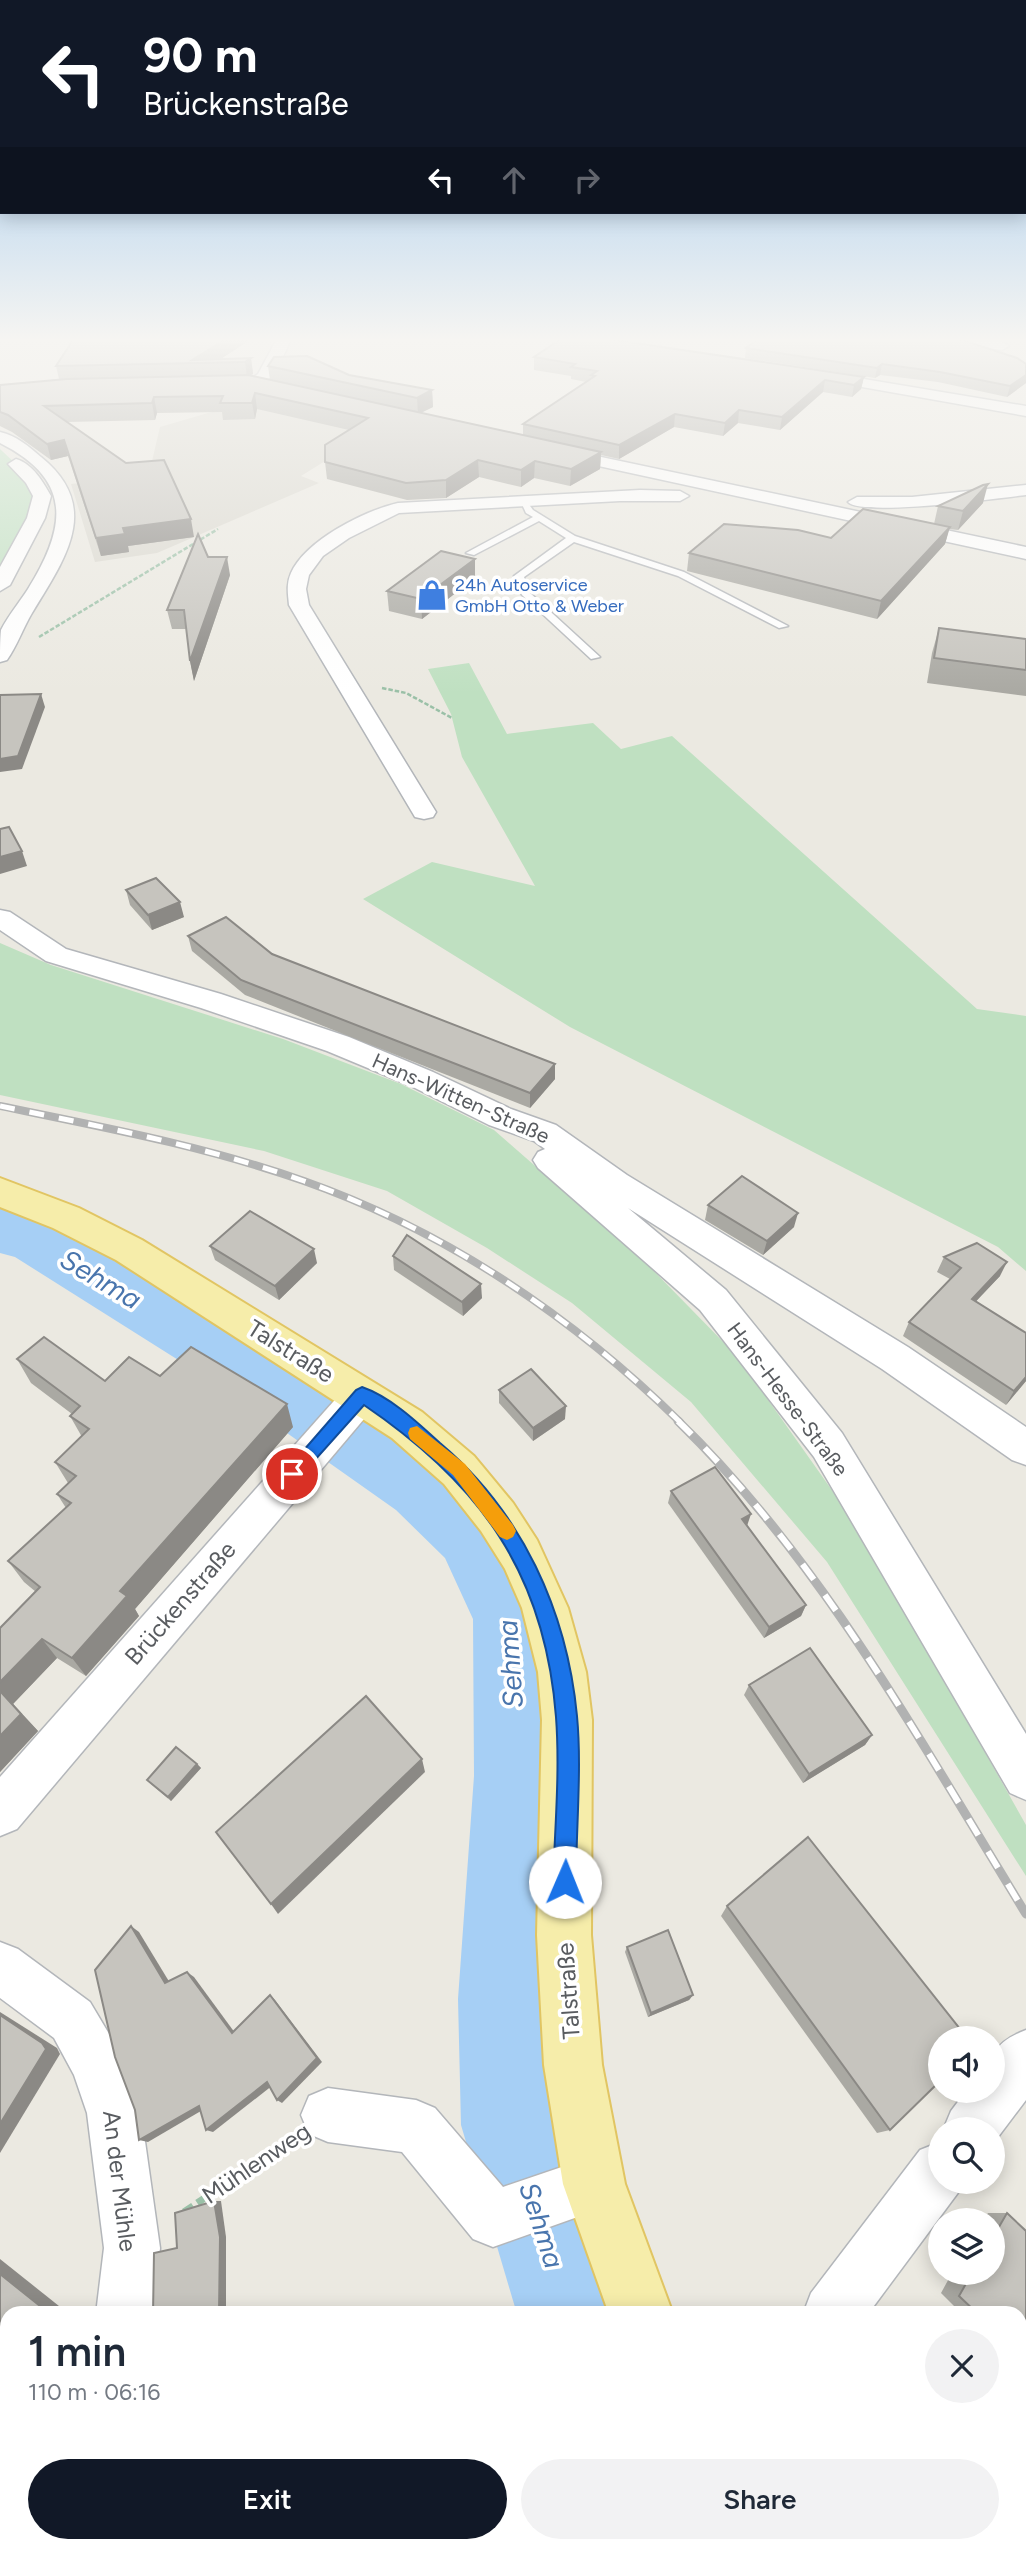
<!DOCTYPE html>
<meta charset="utf-8">
<style>
:root{--surface:#fff;--page:#f2f2f3;--text:#1f2937;--muted:#747a83;--accent:#111827}
body{margin:0;font-family:Figtree,sans-serif;background:var(--page);color:var(--text);height:100vh;display:flex;flex-direction:column;font-size:26px;white-space:nowrap}
*{box-sizing:border-box;margin:0}
p{font-size:23px;color:var(--muted)}
.icon{flex:none;width:38px;height:38px;fill:none;stroke:currentColor;stroke-width:2;stroke-linecap:round;stroke-linejoin:round}
.map{position:relative;flex:1;overflow:hidden}
.details{position:absolute;left:0px;top:2306px;width:1027px;height:247px;display:flex;flex-direction:column;background:var(--surface);border-radius:21px 21px 0 0;box-shadow:0 4px 18px #0003}
.details>*{flex:none}
.guide{position:absolute;left:0px;top:0px;width:1027px;height:214px;box-shadow:0 4px 18px #0003;background:#111827;color:#fff;overflow:hidden}
.fabs{position:absolute;left:928px;top:2026px;display:grid;gap:14px}
.fabs a{display:grid;place-items:center;width:77px;height:77px;border-radius:50%;background:var(--surface);box-shadow:0 4px 18px #0003;font-size:35px}
.pin{position:absolute;display:grid;place-items:center;width:60px;height:60px;color:#fff;margin:-30px;border:4px solid #fff;border-radius:50%;box-shadow:0 2px 7px #0007}
.me{position:absolute;width:77px;margin:-38px;rotate:1deg;stroke-linejoin:round;filter:drop-shadow(0 0 5px #0008)}
.turn{display:flex;align-items:center;gap:24px;height:147px;padding:0 28px;font-size:32px}
.turn .icon{width:91px;height:91px;stroke-width:2.5}
.turn b{display:block;font-size:49px;line-height:60px}
.lanes{display:flex;align-items:center;height:66px;padding:0 28px;background:#0003;justify-content:center;gap:35px;direction:ltr}
.lanes .off{opacity:.35}
.round{display:grid;place-items:center;flex:none;width:74px;height:74px;border-radius:37px;background:var(--page)}
.head{display:flex;align-items:center;justify-content:space-between;height:119px;padding:0 28px}
h1{font-size:42px;font-weight:600;line-height:52px}
.action{display:flex;gap:14px;margin-top:auto;padding:14px 28px}
.action a{flex:1;height:80px;border-radius:42px;background:var(--accent);color:#fff;font-size:28px;font-weight:600;line-height:80px;text-align:center}
.action a+a{background:var(--page);color:var(--text)}
.map>svg:first-child{display:block}
.education{fill:#dad8cf}
.green{fill:#bfe0c1}
.lines{fill:none;stroke-linecap:round;stroke-linejoin:round}
.river{fill:#a6cff5;fill-rule:evenodd}
.service-casing{stroke:#b3b6ba;stroke-width:3}
.minor-casing{stroke:#b3b6ba;stroke-width:3}
.primary-casing{stroke:#e1c563;stroke-width:4}
.path-far1{stroke:#9ac0a7;stroke-width:2.5;stroke-dasharray:4.5 2;stroke-linecap:butt}
.path{stroke:#9ac0a7;stroke-width:7;stroke-dasharray:11 5;stroke-linecap:butt}
.service{fill:#fff;fill-rule:evenodd}
.minor{fill:#fff;fill-rule:evenodd}
.primary{fill:#f6edaa;fill-rule:evenodd}
.rail-far1-casing{stroke:#b1b2b2;stroke-width:8}
.rail-casing{stroke:#b1b2b2;stroke-width:9}
.rail-far1{stroke:#fff;stroke-width:5;stroke-dasharray:15;stroke-linecap:butt}
.rail{stroke:#fff;stroke-width:6;stroke-dasharray:19;stroke-linecap:butt}
.wall{fill:#aaa9a3}
.shaded-wall{fill:#8b8985}
.building{fill:#c6c4be;stroke:#8b8985;stroke-width:2}
.route{fill:#1a73e8;stroke:#114b97;stroke-width:2}
.slow{fill:#f59e0b}
.labels{text-anchor:middle;dominant-baseline:central;stroke-width:7;stroke-linejoin:round;paint-order:stroke}
.far-shop-label{font-size:18px;fill:#366cbe;stroke:#fff;text-anchor:start}
.street-label{font-size:21px;fill:#595c60;stroke:#fff}
.near-street-label{font-size:24px;fill:#595c60;stroke:#fff}
.near-water-label{font-size:28px;font-style:italic;fill:#4975ad;stroke:#fff}
</style>
<div class="map">
<svg width="1026" height="2553" viewBox="0 0 1026 2553">
<rect width="100%" height="100%" fill="#ebe9e1"/>
<path class="education" d="M270,395L391,420L301,476L319,483L157,553L95,562L71,484L149,474L160,427Z"/>
<g class="green">
<path d="M0,449L33,480L42,496L0,585Z"/>
<path d="M469,663L507,734L593,723L621,749L672,736L977,1009L1026,1016V1271L998,1247L570,1027L363,899L432,862L535,886L462,757L451,714L428,669Z"/>
<path d="M0,943L51,965L283,1039L401,1084L494,1130L645,1262L737,1356L858,1527L1026,1825V1876L827,1562L691,1402L572,1303L487,1248L387,1191L264,1151L0,1095Z"/>
</g>
<g class="lines">
<g class="river">
<path d="M0,1207L55,1221L277,1352L446,1464L497,1510L549,1618L558,1776L550,1999L559,2125L622,2314H517L461,2125L458,1999L474,1776L473,1619L445,1558L396,1510L229,1392L15,1257L0,1253Z"/>
<path d="M638,2546H754L756,2553H641Z"/>
</g>
<defs>
<path id="service" d="M525,499L533,510L575,536L684,572L788,626L779,628L678,576L574,542L524,577L529,592L600,657L591,659L522,595L514,576L566,538L539,521L474,555L466,553L533,517L526,513L521,502Z"/>
<g id="minor">
<path d="M278,337H292C283,355 272,393 246,387L244,384L258,374Z"/>
<path d="M925,337C945,337 995,334 1009,346L1002,350L932,341Z"/>
<path d="M816,371L1026,406V416L811,378L809,375L811,372Z"/>
<path d="M0,432C17,436 28,446 41,457C103,507 65,559 32,613C23,628 17,646 7,660L0,662C0,653 0,639 1,630C8,616 19,603 28,589C66,528 74,480 0,443Z"/>
<path d="M554,447L1026,547V559L548,455L546,452L548,449Z"/>
<path d="M16,459C33,464 43,482 51,496L45,518L10,585L0,591V567L27,518L33,496L26,483L8,464Z"/>
<path d="M1026,485V495C999,498 862,517 848,502L857,497H912Z"/>
<path d="M640,490L680,491L689,496L680,501H620L399,513L349,538L323,556L309,575L306,589L309,605L436,812L433,817L424,819L415,817L289,605C288,594 286,584 291,573C306,540 364,511 398,503Z"/>
<path d="M0,910L10,912L66,949L221,994L349,1037L433,1072L511,1109L556,1125L627,1175L908,1347L1026,1427V1465L1012,1460L882,1369L628,1208L726,1290L842,1433L1026,1734V1800L1010,1793L814,1457L700,1310L538,1168L533,1160L538,1152L545,1149L534,1141L489,1125L411,1086L327,1051L201,1008L46,961L0,930Z"/>
<path d="M362,1379L375,1384L381,1395L375,1406L17,1829L0,1836V1777L349,1384Z"/>
<path d="M0,1942L18,1949L90,2002L115,2044L141,2113L160,2248L154,2314H96L104,2248L87,2113L74,2075L54,2038L0,1998Z"/>
<path d="M1026,2030V2100L992,2145V2130H943L951,2111L966,2091H992C992,2056 990,2044 1026,2030Z"/>
<path d="M328,2088L416,2100L435,2108L503,2187L594,2156L614,2164L622,2184L614,2204L493,2247L473,2239L402,2152L328,2142L309,2134L301,2115L309,2096Z"/>
<path d="M940,2142V2182H963L960,2190L868,2314H803L811,2293L920,2150Z"/>
<rect x="74" y="2546" width="64" height="7"/>
</g>
<g id="primary">
<path d="M0,1178L79,1208L142,1240L422,1412L474,1456L513,1503L537,1540L568,1608L586,1672L592,1720L591,1935L602,2065L625,2184L673,2314H609L563,2184L544,2065L537,1935L542,1720L538,1672L522,1608L505,1569L481,1531L444,1484L392,1438L116,1260L53,1228L0,1207Z"/>
<path d="M744,2546H815L818,2553H747Z"/>
</g>
</defs>
<use href="#service" class="service-casing"/>
<use href="#minor" class="minor-casing"/>
<use href="#primary" class="primary-casing"/>
<g class="path-far1">
<path d="M39,637L218,529"/>
<path d="M382,688L406,693L452,718"/>
</g>
<path class="path" d="M184,2212L293,2138"/>
<use href="#service" class="service"/>
<use href="#minor" class="minor"/>
<use href="#primary" class="primary"/>
<defs>
<path id="rail-far1" d="M0,1106C102,1127 205,1146 304,1181C446,1231 573,1317 680,1422"/>
<path id="rail" d="M678,1421C823,1562 921,1743 1026,1914"/>
</defs>
<use href="#rail-far1" class="rail-far1-casing"/>
<use href="#rail" class="rail-casing"/>
<use href="#rail-far1" class="rail-far1"/>
<use href="#rail" class="rail"/>
</g>
<g class="wall">
<path d="M53,337H246L247,342L220,359L251,358L253,374L251,375L270,380L268,366L349,375L432,390L433,407L421,413L523,435V424L586,382L571,379V376L534,370V357L864,377L861,389L852,397L823,392L780,430L738,423L723,436L674,427L619,459L601,455L600,469L570,486L534,478L521,487L479,477L446,498L407,500L327,479L325,462L349,430L257,409L255,419L223,420L222,412L157,413L155,420L67,422L194,537L128,546L129,552L101,556L68,456L51,460L12,432L0,426V385L59,379L56,366L75,338Z"/>
<path d="M604,337H626L622,340Z"/>
<path d="M746,348L1026,364V383L1007,397L938,382L880,375L875,378L745,358Z"/>
<path d="M983,503L958,530L949,529L945,544L877,619L687,571L689,553L831,538L934,524L938,506Z"/>
<path d="M208,557L230,575L194,681L190,661L186,629H172L167,610Z"/>
<path d="M475,559V578L422,619L389,611L387,591Z"/>
<path d="M939,628L1026,639V696L927,683L932,653Z"/>
<path d="M126,890L184,917L152,930L130,905Z"/>
<path d="M188,936L272,954L555,1064V1079L530,1108L245,995L192,951Z"/>
<path d="M708,1205L794,1227L763,1255L705,1220Z"/>
<path d="M210,1246L317,1263L279,1300L215,1260Z"/>
<path d="M393,1256L482,1298L463,1316L394,1270Z"/>
<path d="M944,1257L1000,1276L976,1301L1026,1333V1381L1006,1405L903,1336L909,1322L950,1279L937,1272Z"/>
<path d="M17,1359L105,1381L160,1376L293,1427L135,1609L139,1616L86,1676L57,1658L13,1704L38,1731L0,1772V1628L36,1592L24,1582L8,1561L66,1508L57,1494L68,1483L55,1462L82,1437L70,1416L72,1414L31,1383Z"/>
<path d="M499,1390L565,1419L533,1441L499,1403Z"/>
<path d="M671,1491L747,1526L806,1605L801,1616L764,1638L668,1503Z"/>
<path d="M749,1685L872,1735L865,1745L803,1783L744,1695Z"/>
<path d="M197,1764L201,1768L171,1801L151,1784L147,1780Z"/>
<path d="M727,1906L890,2130L877,2133L721,1916Z"/>
<path d="M627,1947L693,1995L689,2000L648,2017L625,1952Z"/>
<path d="M988,2213H1007L1026,2231V2375L1020,2370V2314H962L941,2293L952,2273H992V2221H983Z"/>
<path d="M1026,2408V2553H990L995,2546H1020V2416Z"/>
</g>
<g class="shaded-wall">
<path d="M229,337H246L247,342L216,362L192,360Z"/>
<path d="M251,358L253,374L247,377L245,362Z"/>
<path d="M882,364L880,375L875,378L877,368Z"/>
<path d="M1026,375V383L1007,397L1010,386Z"/>
<path d="M864,377L861,389L852,397L854,385Z"/>
<path d="M825,380L823,392L780,430L782,417Z"/>
<path d="M432,390L433,407L418,414L417,398Z"/>
<path d="M255,393L257,409L255,419L252,403Z"/>
<path d="M154,397L157,413L155,420L152,403Z"/>
<path d="M739,410L738,423L723,436L725,423Z"/>
<path d="M675,414L674,427L619,459V445Z"/>
<path d="M64,440L68,456L51,460L47,444Z"/>
<path d="M601,452L600,469L570,486L571,469Z"/>
<path d="M478,460L479,477L446,498V480Z"/>
<path d="M535,461L534,478L521,487V470Z"/>
<path d="M988,484L983,503L958,530L963,511Z"/>
<path d="M191,519L194,537L128,546L129,552L101,556L96,538L123,528Z"/>
<path d="M950,527L945,544L877,619L881,601Z"/>
<path d="M227,557L230,575L194,681L190,661Z"/>
<path d="M475,559V578L422,619L421,599Z"/>
<path d="M41,694L45,707L22,769L0,772V759Z"/>
<path d="M22,851L27,866L0,874V857Z"/>
<path d="M180,902L184,917L152,930L148,915Z"/>
<path d="M555,1064V1079L530,1108V1093Z"/>
<path d="M798,1213L794,1227L763,1255L767,1241Z"/>
<path d="M314,1249L317,1263L279,1300L275,1286Z"/>
<path d="M1007,1262L1000,1276L965,1313L972,1299Z"/>
<path d="M481,1284L482,1298L463,1316L462,1302Z"/>
<path d="M1026,1377V1381L1006,1405L1014,1391Z"/>
<path d="M287,1404L293,1427L135,1609L139,1616L86,1676L72,1658L120,1591Z"/>
<path d="M566,1406L565,1419L533,1441V1428Z"/>
<path d="M751,1514L747,1526L742,1519Z"/>
<path d="M806,1605L801,1616L764,1638L769,1627Z"/>
<path d="M42,1639L57,1658L13,1704L38,1731L0,1772V1682Z"/>
<path d="M872,1735L865,1745L803,1783L809,1774Z"/>
<path d="M422,1759L425,1772L278,1914L271,1904Z"/>
<path d="M197,1764L201,1768L171,1801L168,1797Z"/>
<path d="M131,1926L139,1932L173,1988L165,1983Z"/>
<path d="M187,1972L194,1977L238,2037L232,2033Z"/>
<path d="M270,1995L275,2000L322,2062L282,2103L277,2100Z"/>
<path d="M693,1995L689,2000L648,2017L651,2013Z"/>
<path d="M0,2012L57,2048L60,2054L0,2153Z"/>
<path d="M267,2082L273,2085L213,2132L206,2130Z"/>
<path d="M199,2106L206,2108L148,2142L139,2140Z"/>
<path d="M214,2201H221L226,2237V2314H219Z"/>
<path d="M0,2259L69,2314H50L0,2274Z"/>
</g>
<g class="building">
<path d="M75,337H229L192,360L251,358L245,362L56,366Z"/>
<path d="M564,337H595L864,377L854,385L825,380L782,417L739,410L725,423L675,414L619,445L523,424L595,376L591,375L597,371L571,367L575,364L534,357Z"/>
<path d="M761,337H953L1017,358L1026,364V375L1010,386L940,372L882,364L877,368L746,348Z"/>
<path d="M307,356L349,375L432,390L417,398L268,366L274,357Z"/>
<path d="M248,375L601,452L571,469L535,461L521,470L478,460L446,480L406,483L325,462V445L368,418L255,393L252,403H220L223,396L154,397L152,403L44,406L126,463L164,460L191,519L123,528L125,534L96,538L64,440L47,444L8,415L0,412V385L67,379Z"/>
<path d="M988,484L963,511L938,506L983,485Z"/>
<path d="M863,509L950,527L881,601L689,553L724,524L798,530L831,538Z"/>
<path d="M198,534L208,557H227L190,661L184,610H167Z"/>
<path d="M441,551L475,559L421,599L387,591Z"/>
<path d="M939,628L1026,639V670L934,658Z"/>
<path d="M41,694L18,756L0,759V695Z"/>
<path d="M9,827L22,851L0,857V829Z"/>
<path d="M156,878L180,902L148,915L126,890Z"/>
<path d="M226,917L272,954L555,1064L530,1093L241,980L188,936Z"/>
<path d="M742,1176L798,1213L767,1241L708,1205Z"/>
<path d="M250,1211L314,1249L275,1286L210,1246Z"/>
<path d="M407,1235L481,1284L462,1302L393,1256Z"/>
<path d="M977,1243L1007,1262L972,1299L1026,1333V1377L1014,1391L909,1322L961,1268L944,1257Z"/>
<path d="M44,1337L105,1381L129,1357L160,1376L191,1347L287,1404L120,1591L127,1596L72,1658L42,1639L0,1682V1628L40,1587L8,1561L71,1503L57,1494L76,1476L55,1462L89,1429L70,1416L80,1406L17,1359Z"/>
<path d="M531,1369L566,1406L533,1428L499,1390Z"/>
<path d="M715,1467L751,1514L742,1519L806,1605L769,1627L671,1491Z"/>
<path d="M810,1648L872,1735L809,1774L749,1685Z"/>
<path d="M0,1691L21,1714L0,1736Z"/>
<path d="M366,1696L422,1759L271,1904L216,1832Z"/>
<path d="M176,1747L197,1764L168,1797L147,1780Z"/>
<path d="M808,1837L968,2039H940V2081L890,2130L727,1906Z"/>
<path d="M131,1926L165,1983L187,1972L232,2033L270,1995L317,2058L277,2100L267,2082L206,2130L199,2106L139,2140L135,2110L115,2057L95,1970Z"/>
<path d="M668,1930L693,1995L651,2013L627,1947Z"/>
<path d="M0,2015L42,2043L46,2049L0,2124Z"/>
<path d="M214,2201L220,2237L219,2314H153L154,2253L177,2248L175,2213Z"/>
<path d="M1007,2213L1026,2231V2360L1020,2355V2314H978L959,2296L972,2273H992V2239Z"/>
<path d="M0,2274L50,2314H7V2357L0,2353Z"/>
<path d="M1026,2450V2510L1020,2502V2458Z"/>
<path d="M244,2546H309V2547L318,2546L319,2549L313,2553H245Z"/>
</g>
<linearGradient id="sky" x2="0" y2="1"><stop stop-color="#8dbfed"/><stop offset="0.49" stop-color="#f6f5f2"/><stop offset="1" stop-color="#f6f5f2" stop-opacity="0"/></linearGradient>
<rect width="1026" height="694" fill="url(#sky)"/>
<path class="route" d="M362,1387C391,1397 418,1423 440,1443C522,1512 567,1611 577,1716C582,1768 576,1829 576,1882L572,1889L565,1893L557,1889L553,1882C555,1827 560,1771 556,1717C545,1573 480,1484 364,1405L298,1479L292,1482L285,1479L283,1474L356,1390Z"/>
<path class="slow" d="M417,1426L465,1464L513,1525L516,1531L513,1537L507,1540L500,1537L453,1475L410,1439L408,1433L410,1428Z"/>
<defs>
<symbol id="shop-bare" viewBox="-9 -9 18 18"><path d="M-5-2.5h2.3a2.7 3.5 0 0 1 5.4 0H5L5.5 6h-11ZM-1.5-2.5h3a1.5 2.3 0 0 0-3 0Z" fill="#3f7fe0" stroke="#fff" stroke-width="2.5" paint-order="stroke"/></symbol>
</defs>
<g fill-rule="evenodd">
<use href="#shop-bare" x="410" y="573" width="44" height="44"/>
</g>
<g class="labels">
<g class="far-shop-label">
<text x="455" y="585">24h Autoservice<tspan x="455" dy="21">GmbH Otto &amp; Weber</tspan></text>
</g>
<g class="street-label">
<text transform="translate(461 1098) rotate(24)">Hans-Witten-Straße</text>
<text transform="translate(788 1399) rotate(53)">Hans-Hesse-Straße</text>
</g>
<g class="near-street-label">
<text transform="translate(291 1351) rotate(32)">Talstraße</text>
<text transform="translate(180 1603) rotate(-49)">Brückenstraße</text>
<text transform="translate(568 1991) rotate(-94)">Talstraße</text>
<text transform="translate(256 2163) rotate(-34)">Mühlenweg</text>
<text transform="translate(120 2181) rotate(83)">An der Mühle</text>
</g>
<g class="near-water-label">
<text transform="translate(101 1279) rotate(31)">Sehma</text>
<text transform="translate(510 1664) rotate(-94)">Sehma</text>
<text transform="translate(542 2225) rotate(72)">Sehma</text>
</g>
</g>
</svg>
<div class="fabs">
<a><svg class="icon" aria-label="sound" viewBox="0 0 24 24"><path d="M4 9h4l5-4v14l-5-4H4zM17 9q2 3 0 6"/></svg></a>
<a><svg class="icon" aria-label="search" viewBox="0 0 24 24"><circle cx="10" cy="10" r="6"/><path d="M15 15l6 6"/></svg></a>
<a><svg class="icon" aria-label="layers" viewBox="0 0 24 24"><path d="M12 4l9 5-9 5-9-5zM3 14l9 5 9-5"/></svg></a>
</div>
<div class="pin" style="left:292px;top:1474px;background:#d93025"><svg class="icon" aria-label="arrive" viewBox="0 0 24 24"><path d="M6 21V4h12l-3 4 3 4H6"/></svg></div>
<svg class="me" style="left:565px;top:1882px" viewBox="-20 -20 40 40"><circle r="19" fill="#fff"/><path d="M0-13L10 11 0 6-10 11z" fill="#1a73e8"/></svg>
<div class="guide">
<div class="turn"><svg class="icon" aria-label="left" viewBox="0 0 24 24"><path d="M17 20v-9H6M10 6l-5 5 5 5"/></svg><div><b>90 m</b>Brückenstraße</div></div>
<div class="lanes"><svg class="icon" aria-label="left" viewBox="0 0 24 24"><path d="M17 20v-9H6M10 6l-5 5 5 5"/></svg><svg class="icon off" aria-label="ahead" viewBox="0 0 24 24"><path d="M12 20V5M6 11l6-6 6 6"/></svg><svg class="icon off" aria-label="right" viewBox="0 0 24 24"><path d="M7 20v-9h11M14 6l5 5-5 5"/></svg></div>
</div>
<section class="details">
<div class="head"><div><h1>1 min</h1><p>110 m · 06:16</p></div><a class="round"><svg class="icon" aria-label="close" viewBox="0 0 24 24"><path d="M6 6l12 12M18 6L6 18"/></svg></a></div>
<div class="action"><a>Exit</a><a>Share</a></div>
</section>
</div>
